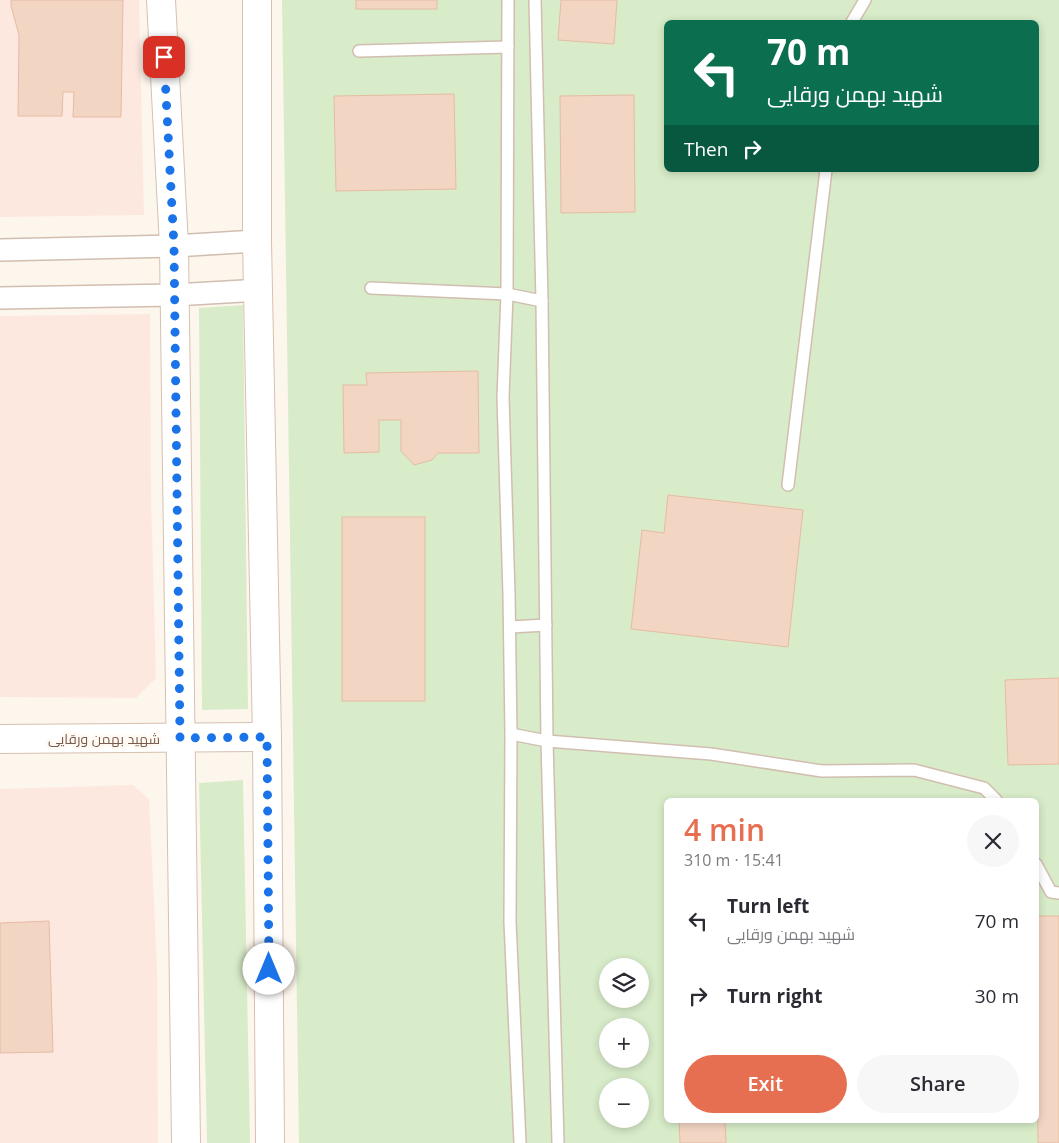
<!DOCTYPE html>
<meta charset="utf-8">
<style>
:root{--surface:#fff;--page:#f7f7f7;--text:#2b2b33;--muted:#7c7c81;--accent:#e76f51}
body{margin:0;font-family:"Open Sans",Cairo,sans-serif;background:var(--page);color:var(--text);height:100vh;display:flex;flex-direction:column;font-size:19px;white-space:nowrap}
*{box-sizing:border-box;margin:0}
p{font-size:16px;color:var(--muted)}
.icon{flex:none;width:28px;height:28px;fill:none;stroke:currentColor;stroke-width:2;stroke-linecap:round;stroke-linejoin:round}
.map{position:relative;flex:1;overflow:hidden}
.details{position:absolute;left:664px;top:798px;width:375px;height:325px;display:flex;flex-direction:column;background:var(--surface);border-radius:8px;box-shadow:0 2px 8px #0003}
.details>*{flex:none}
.banner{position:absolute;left:664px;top:20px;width:375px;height:152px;border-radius:8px;box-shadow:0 2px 8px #0003;background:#0b6e4f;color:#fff;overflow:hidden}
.buttons{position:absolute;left:599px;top:958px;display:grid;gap:10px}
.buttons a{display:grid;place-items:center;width:50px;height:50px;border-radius:50%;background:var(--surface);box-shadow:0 2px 8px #0003;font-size:25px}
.pin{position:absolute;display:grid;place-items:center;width:42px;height:42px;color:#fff;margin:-21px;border-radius:10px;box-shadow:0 2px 8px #0006}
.me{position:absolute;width:55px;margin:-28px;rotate:0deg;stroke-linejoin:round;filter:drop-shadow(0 0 4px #0008)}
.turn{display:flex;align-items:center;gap:18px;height:105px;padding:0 20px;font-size:22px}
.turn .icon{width:65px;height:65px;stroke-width:2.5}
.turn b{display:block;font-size:35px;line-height:42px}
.then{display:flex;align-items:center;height:48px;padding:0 20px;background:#0003;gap:10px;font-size:19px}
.round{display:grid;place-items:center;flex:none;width:52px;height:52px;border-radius:26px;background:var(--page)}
.headline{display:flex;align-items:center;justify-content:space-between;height:85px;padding:0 20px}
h1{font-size:30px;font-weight:600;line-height:38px;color:var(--accent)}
.action{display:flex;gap:10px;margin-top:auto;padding:10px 20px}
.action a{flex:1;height:58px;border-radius:30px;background:var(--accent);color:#fff;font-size:20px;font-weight:600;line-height:58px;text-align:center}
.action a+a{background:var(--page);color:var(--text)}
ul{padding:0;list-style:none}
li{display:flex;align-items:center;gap:15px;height:75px;padding:0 20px}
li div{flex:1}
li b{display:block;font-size:19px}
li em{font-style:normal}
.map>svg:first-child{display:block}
.commercial{fill:#fde8e0}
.green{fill:#d8ecc9;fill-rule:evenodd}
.building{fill:#f3d5c3;stroke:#e6bba3}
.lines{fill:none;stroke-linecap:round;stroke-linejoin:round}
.lane-casing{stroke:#d1beb0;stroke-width:14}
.street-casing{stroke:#d1beb0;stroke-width:24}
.secondary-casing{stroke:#d6c0b0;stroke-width:30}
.lane{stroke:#fff;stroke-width:11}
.street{stroke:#fff;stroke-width:21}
.secondary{stroke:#fff;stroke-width:28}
.route{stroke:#1a73e8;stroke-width:9;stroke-dasharray:0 16.2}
.labels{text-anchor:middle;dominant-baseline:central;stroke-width:5;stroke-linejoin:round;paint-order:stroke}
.street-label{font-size:14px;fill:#7a5c4d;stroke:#fffaf3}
</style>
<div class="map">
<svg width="1059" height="1143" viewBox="0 0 1059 1143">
<rect width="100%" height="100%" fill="#fdf6ec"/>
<g class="commercial">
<path d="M0,0H139L144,215L0,217Z"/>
<path d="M150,314L151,495L156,678L136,698L0,697V316Z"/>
<path d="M133,785L149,799L157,966L158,1143H0V789Z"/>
</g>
<g class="green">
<path d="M282,0H1059V1143H299ZM666,22H1036V170H666ZM666,800H1036V1120H666ZM608,966H640V999H608ZM608,1026H640V1059H608ZM608,1086H640V1119H608Z"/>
<path d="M243,305L248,709L202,710L199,308Z"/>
<path d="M243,780L250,1143H207L199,783Z"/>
</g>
<g class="building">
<path d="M11,0H123L121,117H73L74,92H63L62,116H18L19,35L11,6Z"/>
<rect x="356" y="0" width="81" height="9"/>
<path d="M561,0H617L614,44L558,40Z"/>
<path d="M454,94L456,189L336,191L334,96Z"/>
<path d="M634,95L635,212L561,213L560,96Z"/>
<path d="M478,371L479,453H438L432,460L414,465L401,451V420H379V452L344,453L343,385H367L366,373Z"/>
<path d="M668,495L803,510L788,647L631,629L642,530L664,533Z"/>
<rect x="342" y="517" width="83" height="184"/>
<path d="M1059,678V764L1008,765L1005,680Z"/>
<path d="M1036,916H1059V1143H1038Z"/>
<path d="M49,921L53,1052L0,1053V923Z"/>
<path d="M679,1120H725L726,1143H680Z"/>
</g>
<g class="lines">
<defs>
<g id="lane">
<path d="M508,0L507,294L503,397L509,594L511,734L510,922L520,1143"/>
<path d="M535,0L542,301L547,741L558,1143"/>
<path d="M852,22L865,0"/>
<path d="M359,51L508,47"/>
<path d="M371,288L507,294L542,301"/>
<path d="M788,485L826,170"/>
<path d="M510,627L546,625"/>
<path d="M511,734L547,741L711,754L822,771L914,770L984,788L996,800"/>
<path d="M1036,864L1051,892L1059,893"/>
</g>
<g id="street">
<path d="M0,250L174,246L257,241"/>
<path d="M0,298L174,295L259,290"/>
</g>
<g id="secondary">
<path d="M161,0L174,246L186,1143"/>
<path d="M257,0V241L267,737L270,1143"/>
<path d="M0,739L267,737"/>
</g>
</defs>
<use href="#lane" class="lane-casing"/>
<use href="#street" class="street-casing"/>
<use href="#secondary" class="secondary-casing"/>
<use href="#lane" class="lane"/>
<use href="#street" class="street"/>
<use href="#secondary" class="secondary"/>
</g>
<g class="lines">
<path class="route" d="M164,57L174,246L180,738L267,737L269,969"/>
</g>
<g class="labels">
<g class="street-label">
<text x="104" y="738">شهید بهمن ورقایی</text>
</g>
</g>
</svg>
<div class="buttons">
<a><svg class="icon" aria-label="layers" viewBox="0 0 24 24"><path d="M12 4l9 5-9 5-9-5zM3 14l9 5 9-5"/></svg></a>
<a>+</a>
<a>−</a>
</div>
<div class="pin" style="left:164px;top:57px;background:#d93025"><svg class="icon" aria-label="arrive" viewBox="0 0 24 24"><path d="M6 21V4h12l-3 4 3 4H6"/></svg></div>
<svg class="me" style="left:269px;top:969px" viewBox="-20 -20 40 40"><circle r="19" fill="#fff"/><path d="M0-13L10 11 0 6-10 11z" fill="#1a73e8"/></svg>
<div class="banner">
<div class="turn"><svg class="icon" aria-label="left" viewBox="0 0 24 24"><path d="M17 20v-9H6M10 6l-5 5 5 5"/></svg><div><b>70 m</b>شهید بهمن ورقایی</div></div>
<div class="then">Then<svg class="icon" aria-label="right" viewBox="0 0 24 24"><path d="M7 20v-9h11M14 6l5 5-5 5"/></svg></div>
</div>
<section class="details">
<div class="headline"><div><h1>4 min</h1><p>310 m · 15:41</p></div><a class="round"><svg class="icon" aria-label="close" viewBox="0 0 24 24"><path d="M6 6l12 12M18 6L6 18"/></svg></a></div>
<ul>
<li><svg class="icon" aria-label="left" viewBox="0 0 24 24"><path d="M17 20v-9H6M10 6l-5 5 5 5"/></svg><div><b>Turn left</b><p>شهید بهمن ورقایی</p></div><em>70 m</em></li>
<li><svg class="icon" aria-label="right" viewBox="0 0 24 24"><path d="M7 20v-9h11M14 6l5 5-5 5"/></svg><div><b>Turn right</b></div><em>30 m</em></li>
</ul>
<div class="action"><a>Exit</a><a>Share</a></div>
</section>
</div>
